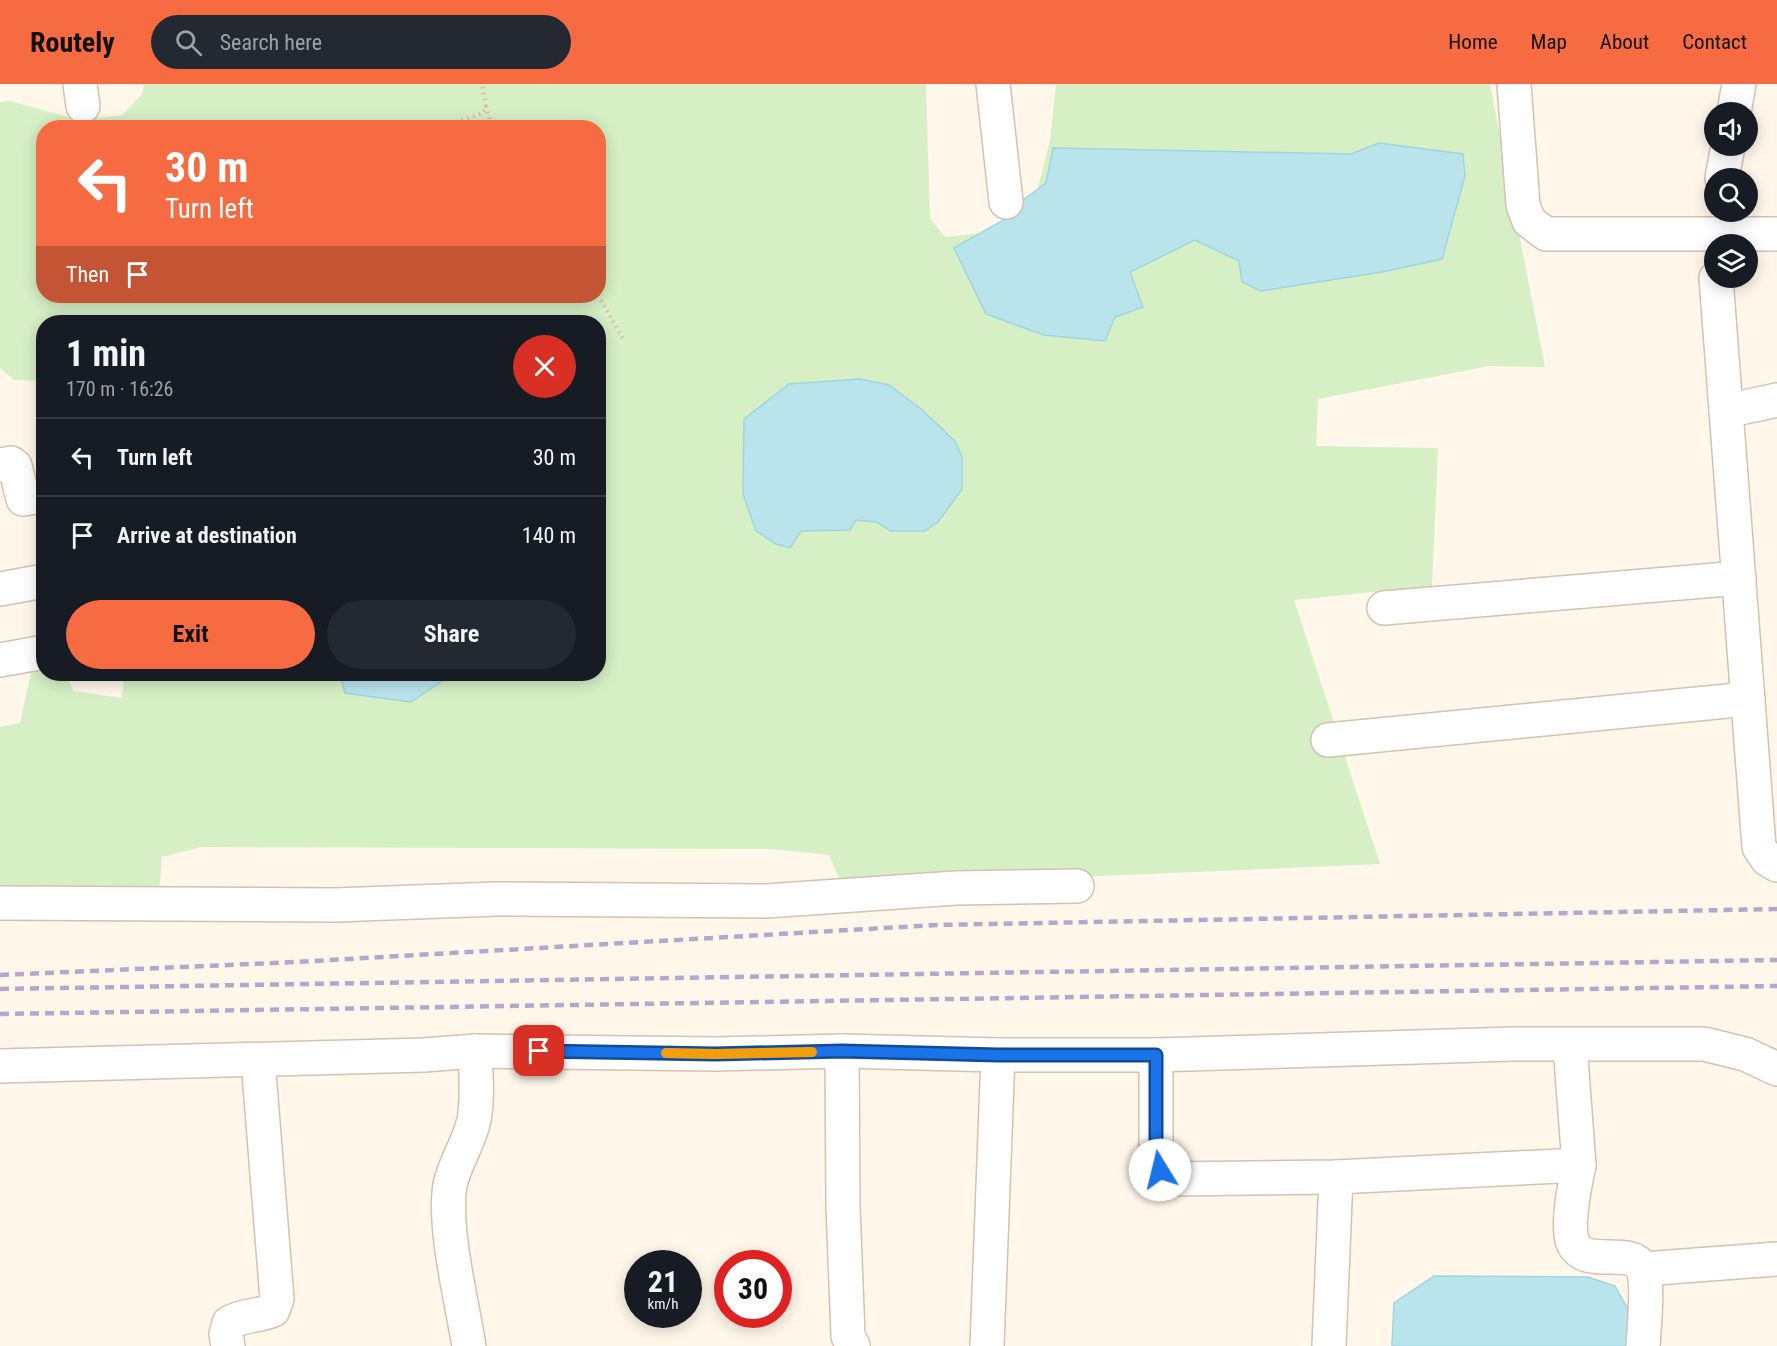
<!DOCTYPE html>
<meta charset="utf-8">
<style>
:root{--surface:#171b24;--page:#242831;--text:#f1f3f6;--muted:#9ea1a6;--line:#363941;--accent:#f66b41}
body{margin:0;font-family:"Roboto Condensed",sans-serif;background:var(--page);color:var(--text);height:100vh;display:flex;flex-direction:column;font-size:22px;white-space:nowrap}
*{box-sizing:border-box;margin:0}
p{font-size:20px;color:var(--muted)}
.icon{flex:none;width:33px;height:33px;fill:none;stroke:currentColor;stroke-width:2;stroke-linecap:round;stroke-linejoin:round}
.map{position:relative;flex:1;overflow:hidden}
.panel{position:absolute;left:36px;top:231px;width:570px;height:366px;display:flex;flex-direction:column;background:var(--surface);border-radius:24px;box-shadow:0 3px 15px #0003}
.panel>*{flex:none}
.hud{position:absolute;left:36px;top:36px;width:570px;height:183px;border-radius:24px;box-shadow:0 3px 15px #0003;background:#f66b41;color:#fff;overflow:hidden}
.fabs{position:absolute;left:1704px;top:18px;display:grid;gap:12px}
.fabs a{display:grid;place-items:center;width:54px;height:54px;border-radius:50%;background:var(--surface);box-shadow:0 3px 15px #0003;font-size:30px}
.speed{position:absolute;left:624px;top:1166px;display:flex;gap:12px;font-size:30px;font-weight:700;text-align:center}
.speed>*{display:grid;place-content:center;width:78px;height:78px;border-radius:50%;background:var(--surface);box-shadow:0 3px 15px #0003;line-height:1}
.speed small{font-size:15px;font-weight:400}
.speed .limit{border:9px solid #d22;background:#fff;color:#111}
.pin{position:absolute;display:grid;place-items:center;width:51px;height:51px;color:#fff;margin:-26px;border-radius:12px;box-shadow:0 3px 9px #0006}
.me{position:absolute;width:66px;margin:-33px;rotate:351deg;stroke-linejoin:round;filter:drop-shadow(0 0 4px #0008)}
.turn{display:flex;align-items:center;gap:21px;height:126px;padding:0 30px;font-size:27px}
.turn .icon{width:78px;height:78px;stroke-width:2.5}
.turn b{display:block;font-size:42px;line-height:51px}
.then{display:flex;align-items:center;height:57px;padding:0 30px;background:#0003;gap:12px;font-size:22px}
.round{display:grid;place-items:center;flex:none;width:63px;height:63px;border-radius:32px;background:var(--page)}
.summary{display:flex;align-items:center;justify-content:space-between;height:102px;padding:0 30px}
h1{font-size:36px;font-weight:700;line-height:45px}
.cta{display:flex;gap:12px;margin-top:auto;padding:12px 30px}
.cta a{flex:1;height:69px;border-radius:36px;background:var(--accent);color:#111;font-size:24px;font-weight:700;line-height:69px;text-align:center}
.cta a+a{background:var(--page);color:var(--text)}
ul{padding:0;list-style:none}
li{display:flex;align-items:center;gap:18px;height:78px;padding:0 30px;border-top:2px solid var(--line)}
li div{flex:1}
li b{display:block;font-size:22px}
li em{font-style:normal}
header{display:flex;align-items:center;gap:36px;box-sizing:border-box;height:84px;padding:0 30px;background:var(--accent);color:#111}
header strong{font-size:28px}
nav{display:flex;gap:33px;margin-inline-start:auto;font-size:21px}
.search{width:420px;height:54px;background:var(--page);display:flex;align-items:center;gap:15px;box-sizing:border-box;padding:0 21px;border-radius:33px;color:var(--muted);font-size:22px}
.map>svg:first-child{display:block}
.green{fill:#d6efc5;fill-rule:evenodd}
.water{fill:#bae4ec;stroke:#9fd5df;stroke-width:1.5}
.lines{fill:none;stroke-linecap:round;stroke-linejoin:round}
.minor-casing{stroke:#d6c0af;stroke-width:36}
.path{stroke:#deb89f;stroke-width:4;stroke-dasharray:1.5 4.5;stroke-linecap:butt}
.minor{stroke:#fff;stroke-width:33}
.rail{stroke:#baa4cc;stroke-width:4.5;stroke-dasharray:9 6;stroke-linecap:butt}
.route-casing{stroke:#114b97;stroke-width:15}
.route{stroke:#1a73e8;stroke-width:10}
.slow{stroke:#f59e0b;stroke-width:10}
</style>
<header>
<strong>Routely</strong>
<div class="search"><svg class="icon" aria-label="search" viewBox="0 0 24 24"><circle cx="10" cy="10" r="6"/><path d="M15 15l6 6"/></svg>Search here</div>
<nav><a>Home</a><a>Map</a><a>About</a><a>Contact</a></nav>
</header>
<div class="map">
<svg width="1777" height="1262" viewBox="0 0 1777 1262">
<rect width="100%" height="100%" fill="#fff7ea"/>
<path class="green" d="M144,0H926L930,134L945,153L1010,146L1034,120L1050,56L1056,0H1490L1545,283L1489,282L1318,315L1316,362L1438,364L1432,502L1294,516L1380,780L843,803L829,771L771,765L201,763L162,773L159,808L0,802V643L20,639L32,583L43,579L44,590H67L73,607L122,614L124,590H598V238H44L43,297L14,296L0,284V18L10,17L79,36L122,31L142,10ZM44,44H598V212H44Z"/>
<g class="water">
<path d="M1379,59L1463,70L1465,92L1442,175L1382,188L1261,207L1242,198L1239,177L1195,156L1130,188L1143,223L1115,233L1105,257L1044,251L986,230L954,164L1007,134L1023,116L1046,99L1053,64L1351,70Z"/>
<path d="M860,295L889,301L921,325L955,357L962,373V405L938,438L925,447H891L877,438L856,436L850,446L801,447L790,464L776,460L756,447L743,410L744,335L789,300Z"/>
<path d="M340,590H450L448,593L411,618L345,609Z"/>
<path d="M1434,1192L1588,1193L1615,1202L1638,1243L1632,1262H1392L1394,1219Z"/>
</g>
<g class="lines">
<defs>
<g id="minor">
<path d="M80,0L83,22"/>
<path d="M993,0L1006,118"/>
<path d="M1514,0L1523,121L1529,137L1546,150H1777"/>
<path d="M1734,28L1739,0"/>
<path d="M1722,94L1728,62"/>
<path d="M1716,194L1759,763L1767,775L1777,781"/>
<path d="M1726,327L1777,316"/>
<path d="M0,381L11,379L15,382L23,415L44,412"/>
<path d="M0,505L44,497"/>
<path d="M1384,524L1739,494"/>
<path d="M0,576L44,568"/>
<path d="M1328,656L1748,615"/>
<path d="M0,819L335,821L496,815L766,817L956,804L1077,802"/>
<path d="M1570,961L1579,1081C1575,1100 1566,1141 1573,1159C1586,1186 1630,1161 1642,1184C1649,1198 1644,1245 1643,1262"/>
<path d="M842,967L843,1122L848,1252L853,1262"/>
<path d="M1156,971V1070L1160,1086L1170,1095L1336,1093L1579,1081"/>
<path d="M0,982L424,971L475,967L716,970L842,967L998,971H1156L1513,960H1704L1745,970L1777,985"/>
<path d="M1643,1185L1777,1175"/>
<path d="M228,1262L226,1250L229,1239C244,1230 257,1233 273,1226L277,1215L258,976"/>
<path d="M469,1262C462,1218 443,1144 450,1101C455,1078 469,1059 474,1036C478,1014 476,989 475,967"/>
<path d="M987,1262L998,971"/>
<path d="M1329,1262L1336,1093"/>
</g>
</defs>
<use href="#minor" class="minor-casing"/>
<g class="path">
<path d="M486,22L492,44"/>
<path d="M439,44L480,30L486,25L482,0"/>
<path d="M598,211L623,255"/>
</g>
<use href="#minor" class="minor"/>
<g class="rail">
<path d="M0,891L296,878L936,841L1777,825"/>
<path d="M0,905L1777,876"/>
<path d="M0,930L1777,902"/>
</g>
</g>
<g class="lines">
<defs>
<path id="route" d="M539,967L716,970L842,967L998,971H1156V1070L1160,1086"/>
</defs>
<use href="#route" class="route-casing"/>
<use href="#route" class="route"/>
<path class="slow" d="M666,969L716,970L812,968"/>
</g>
</svg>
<div class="fabs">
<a><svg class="icon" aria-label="sound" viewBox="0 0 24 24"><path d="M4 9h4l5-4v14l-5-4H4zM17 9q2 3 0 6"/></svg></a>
<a><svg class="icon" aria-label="search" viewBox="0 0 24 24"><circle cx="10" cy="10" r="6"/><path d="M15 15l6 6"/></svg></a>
<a><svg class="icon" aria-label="layers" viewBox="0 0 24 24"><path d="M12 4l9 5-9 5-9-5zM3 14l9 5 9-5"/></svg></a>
</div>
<div class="speed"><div>21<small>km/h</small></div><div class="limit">30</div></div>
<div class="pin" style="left:539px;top:967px;background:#d93025"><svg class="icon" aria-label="arrive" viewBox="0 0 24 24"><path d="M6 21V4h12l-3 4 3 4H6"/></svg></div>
<svg class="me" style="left:1160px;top:1086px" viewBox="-20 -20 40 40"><circle r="19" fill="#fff"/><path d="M0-13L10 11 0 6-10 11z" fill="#1a73e8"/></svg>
<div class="hud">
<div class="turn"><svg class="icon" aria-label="left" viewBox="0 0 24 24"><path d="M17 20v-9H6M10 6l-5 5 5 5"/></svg><div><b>30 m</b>Turn left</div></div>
<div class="then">Then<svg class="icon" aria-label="arrive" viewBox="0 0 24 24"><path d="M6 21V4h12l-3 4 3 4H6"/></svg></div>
</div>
<section class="panel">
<div class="summary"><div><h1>1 min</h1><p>170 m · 16:26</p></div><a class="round" style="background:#d93025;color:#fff"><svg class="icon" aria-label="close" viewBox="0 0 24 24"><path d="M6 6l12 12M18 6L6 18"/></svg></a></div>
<ul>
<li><svg class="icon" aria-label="left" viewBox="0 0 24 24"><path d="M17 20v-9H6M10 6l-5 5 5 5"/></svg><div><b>Turn left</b></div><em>30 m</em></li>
<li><svg class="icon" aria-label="arrive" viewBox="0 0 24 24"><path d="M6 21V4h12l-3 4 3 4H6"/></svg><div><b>Arrive at destination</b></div><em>140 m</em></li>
</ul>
<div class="cta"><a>Exit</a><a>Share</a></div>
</section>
</div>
